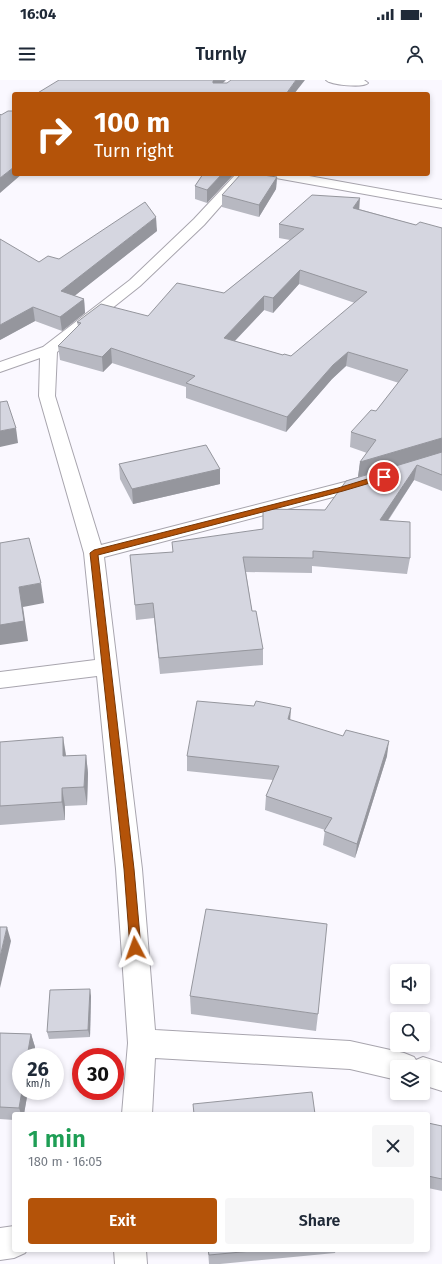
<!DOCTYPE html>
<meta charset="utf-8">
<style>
:root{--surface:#fff;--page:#f6f6f7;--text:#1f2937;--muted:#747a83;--accent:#b45309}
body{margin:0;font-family:"Fira Sans",sans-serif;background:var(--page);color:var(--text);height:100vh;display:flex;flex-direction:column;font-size:15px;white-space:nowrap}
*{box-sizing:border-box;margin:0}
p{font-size:13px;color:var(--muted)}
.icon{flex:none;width:22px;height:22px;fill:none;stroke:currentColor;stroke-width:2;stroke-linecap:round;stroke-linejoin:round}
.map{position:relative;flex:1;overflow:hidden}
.details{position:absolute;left:12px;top:1032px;width:418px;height:140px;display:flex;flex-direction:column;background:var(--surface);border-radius:4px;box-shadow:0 2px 6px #0003}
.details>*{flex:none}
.top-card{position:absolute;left:12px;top:12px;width:418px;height:84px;border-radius:4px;box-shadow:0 2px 6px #0003;background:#b45309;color:#fff;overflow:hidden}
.controls{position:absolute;left:390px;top:884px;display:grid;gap:8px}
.controls a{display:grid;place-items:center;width:40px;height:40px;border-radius:4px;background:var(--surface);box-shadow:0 2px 6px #0003;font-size:20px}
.speed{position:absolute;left:12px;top:968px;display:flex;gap:8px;font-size:20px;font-weight:700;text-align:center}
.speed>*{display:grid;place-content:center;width:52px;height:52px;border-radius:50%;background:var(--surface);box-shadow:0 2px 6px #0003;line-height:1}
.speed small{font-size:10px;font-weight:400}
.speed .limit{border:6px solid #d22;background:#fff;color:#111}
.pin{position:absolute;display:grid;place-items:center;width:34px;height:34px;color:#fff;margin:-17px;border:2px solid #fff;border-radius:50%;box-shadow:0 1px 4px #0007}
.me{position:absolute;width:44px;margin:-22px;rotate:356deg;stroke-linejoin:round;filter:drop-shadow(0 0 3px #0008)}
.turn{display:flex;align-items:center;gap:14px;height:84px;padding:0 16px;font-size:18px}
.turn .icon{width:52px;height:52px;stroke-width:2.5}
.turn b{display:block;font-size:28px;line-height:34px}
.round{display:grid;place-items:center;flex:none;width:42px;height:42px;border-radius:4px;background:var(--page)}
.headline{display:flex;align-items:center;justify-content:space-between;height:68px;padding:0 16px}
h1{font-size:24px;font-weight:600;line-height:30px;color:#1e9e55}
.primary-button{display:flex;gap:8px;margin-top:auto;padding:8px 16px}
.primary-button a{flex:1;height:46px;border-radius:4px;background:var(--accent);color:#fff;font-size:16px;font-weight:600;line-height:46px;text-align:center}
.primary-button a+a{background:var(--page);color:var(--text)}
.status{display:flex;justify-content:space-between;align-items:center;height:28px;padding:0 20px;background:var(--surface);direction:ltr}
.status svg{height:11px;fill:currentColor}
header{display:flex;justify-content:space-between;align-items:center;height:52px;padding:0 16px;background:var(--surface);font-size:18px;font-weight:600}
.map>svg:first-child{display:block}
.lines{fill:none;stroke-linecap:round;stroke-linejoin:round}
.street-casing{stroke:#a8a5ae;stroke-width:2}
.street{fill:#fff;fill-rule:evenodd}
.wall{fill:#b7b8c1;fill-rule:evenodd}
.shaded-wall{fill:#95969d}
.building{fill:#d5d6e0;stroke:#95969d;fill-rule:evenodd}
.route{fill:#b45309;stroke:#753606}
</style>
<div class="status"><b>16:04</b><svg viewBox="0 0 49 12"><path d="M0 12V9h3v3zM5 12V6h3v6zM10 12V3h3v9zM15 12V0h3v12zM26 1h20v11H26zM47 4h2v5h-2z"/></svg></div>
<header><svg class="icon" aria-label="menu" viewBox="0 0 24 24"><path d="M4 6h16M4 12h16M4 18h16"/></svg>Turnly<svg class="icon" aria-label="person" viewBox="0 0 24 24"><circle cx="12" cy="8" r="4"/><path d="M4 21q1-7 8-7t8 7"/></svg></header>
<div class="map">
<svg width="442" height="1184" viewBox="0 0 442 1184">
<rect width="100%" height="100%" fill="#faf8ff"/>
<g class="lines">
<defs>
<g id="street">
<path d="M326,0H364L368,3C363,8 331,5 326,0Z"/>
<path d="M236,94H249L204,145L140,206L57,272L55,316L101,465L368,396L375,398L377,402L375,406L104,477L142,789L155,950L350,961L404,973L414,977L416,980L423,977L442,983V1011L423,1005V987H397V1000L350,989L155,978L152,1034H122L128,963L116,789L97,596L0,608V592L95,580L84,473L39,316L40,278L0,292V282L43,267L130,200L194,139Z"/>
<path d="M270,94H298L442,120V128L276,98L271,97Z"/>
<path d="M14,1146V1170H27L25,1173L14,1178L0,1180V1148Z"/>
<path d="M114,1170H146L147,1184H115Z"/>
</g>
</defs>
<use href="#street" class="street-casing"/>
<use href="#street" class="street"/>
</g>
<g class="wall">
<path d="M203,94H234L207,123L195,119V106Z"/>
<path d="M277,97L276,109L259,137L222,127V115Z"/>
<path d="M359,129L416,145L442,148V411L414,400L388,441L410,478L407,494L312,486V493L246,492L252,531L263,569V585L160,594L154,538L136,540L132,490L172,472L263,449V429L325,430L358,397L360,382L367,373L350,367L351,352L376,331L399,303L346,286L332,299L286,352L186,318V307L112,283L103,292L60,280L58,266L78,246L77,242L148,236L224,213L290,160L279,158V144ZM299,204L355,223L291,276L283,275L235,261L264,230L273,233Z"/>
<path d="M157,151L74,216L84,219L85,233L62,251L35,241L0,260L39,182L59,179Z"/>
<path d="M119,384L220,389V404L133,424L120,399Z"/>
<path d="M290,640L387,676L355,778L323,765L325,750L265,730L266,716L273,700L187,691V676Z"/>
<path d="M0,662L66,676L86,675L88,693L87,725L65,726V740L0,745Z"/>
<path d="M91,916L90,957L49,959L47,952Z"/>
<path d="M190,916L318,934L316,951L191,934Z"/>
<path d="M0,953L31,954L35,967L33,977H21V1011H28L24,1034H14V1040L0,1039Z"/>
<path d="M428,1043L442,1046V1111L428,1108Z"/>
<path d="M208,1170H336L335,1173L220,1184H209Z"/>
</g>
<g class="shaded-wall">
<path d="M214,0H226L213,13V1Z"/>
<path d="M296,0H305L294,14H286Z"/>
<path d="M14,87V94H22L0,113V98Z"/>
<path d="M222,94H234L207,123V110Z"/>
<path d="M277,97L276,109L259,137V125Z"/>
<path d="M360,118L359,132L353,128Z"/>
<path d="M156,137L157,151L63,225L61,211Z"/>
<path d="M300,190L299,204L273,233V218Z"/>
<path d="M264,216V230L224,272V258Z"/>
<path d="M84,219L85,233L62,251L60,237Z"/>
<path d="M33,227L35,241L0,260V245Z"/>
<path d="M111,268L112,283L103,292L102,277Z"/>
<path d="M348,272L346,286L332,299L286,352L287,337L333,285Z"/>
<path d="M16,348L18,363L0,367V351Z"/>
<path d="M442,358V373L358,397L360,382Z"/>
<path d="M417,385L414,400L378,455L380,440Z"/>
<path d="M220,389V404L133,424L132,409Z"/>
<path d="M41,503L44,523L23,527L28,561L0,565V545L19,507Z"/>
<path d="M291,628L290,643L288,639Z"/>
<path d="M63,657L66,675V694L63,676Z"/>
<path d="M389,661L387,676L355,778L357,764Z"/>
<path d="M86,675L88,693L87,725L84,707Z"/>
<path d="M62,708L65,726V740L62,722Z"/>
<path d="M7,847L11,861L0,908V877Z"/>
<path d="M90,909L91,916L90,957L88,950Z"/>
<path d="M31,954L35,967L33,977H27Z"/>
<path d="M22,1011H28L24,1034H21L19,1028Z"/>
</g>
<g class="building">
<path d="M59,0H214L213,1V3H227L231,0H296L286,14H36Z"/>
<path d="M14,27V87L0,98V34L1,35L8,31H13Z"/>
<path d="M203,94H222L207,110L195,106Z"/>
<path d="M241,94H256L277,97L259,125L222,115Z"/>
<path d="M312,115L360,118L353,128L416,145L420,142L442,148V358L360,382L376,360L351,352L371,330L376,331L408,290L348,272L333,285L287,337L186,303L195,296L111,268L102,277L58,266L81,243L77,242L101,224L148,236L177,203L224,213L304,149L279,144ZM300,190L367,212L291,276L284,274L283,275L224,258L264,216L273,218Z"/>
<path d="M145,122L156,137L61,211L84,219L60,237L33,227L0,245V159L39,182L48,176L59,179Z"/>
<path d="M7,321L16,348L0,351V322Z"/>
<path d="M206,365L220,389L132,409L119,384Z"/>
<path d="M442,372V395L417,385L380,440L410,442V478L313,471V478L243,477L252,531H256L263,569L159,578L153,523L135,525L130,475L173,472L172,462L263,449V429L325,430L346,401Z"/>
<path d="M29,458L41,503L19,507L24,541L0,545V463Z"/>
<path d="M197,621L254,626L256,621L291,628L288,639L343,656L346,650L389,661L357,764L324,751L332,738L266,716L279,686L187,676Z"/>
<path d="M63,657V676L86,675L84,707L62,708V722L0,726V662Z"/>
<path d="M206,829L327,844L318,934L190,916Z"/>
<path d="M0,847H7L0,877Z"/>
<path d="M90,909L88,950L47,952L50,910Z"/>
<path d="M0,953L31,954L27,977H21V1011H22L19,1028L0,1027Z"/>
<path d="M312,1012L315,1034H194L193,1024Z"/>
<path d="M428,1043L442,1046V1099L428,1096Z"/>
<path d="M208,1170H263L209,1175Z"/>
</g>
<path class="route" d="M384,394L388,397L387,398L343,411L98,475L134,789L141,868L139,872L135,873L131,872L130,868L124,789L90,473L94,470L338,408Z"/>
</svg>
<div class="controls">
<a><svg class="icon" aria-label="sound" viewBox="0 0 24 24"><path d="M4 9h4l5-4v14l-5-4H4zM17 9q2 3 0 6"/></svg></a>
<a><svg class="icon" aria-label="search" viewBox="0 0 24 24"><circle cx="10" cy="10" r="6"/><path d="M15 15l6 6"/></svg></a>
<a><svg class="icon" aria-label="layers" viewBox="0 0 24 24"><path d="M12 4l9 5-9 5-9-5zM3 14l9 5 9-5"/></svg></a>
</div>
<div class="speed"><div>26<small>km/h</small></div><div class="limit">30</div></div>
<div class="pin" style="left:384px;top:397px;background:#d93025"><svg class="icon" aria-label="arrive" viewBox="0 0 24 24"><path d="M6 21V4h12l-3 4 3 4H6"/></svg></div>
<svg class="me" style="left:135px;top:868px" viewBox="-20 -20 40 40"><path d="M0-17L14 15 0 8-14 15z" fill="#b45309" stroke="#fff" stroke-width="4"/></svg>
<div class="top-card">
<div class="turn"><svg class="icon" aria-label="right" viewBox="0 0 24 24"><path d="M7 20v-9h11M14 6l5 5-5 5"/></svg><div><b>100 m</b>Turn right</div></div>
</div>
<section class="details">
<div class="headline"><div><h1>1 min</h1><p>180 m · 16:05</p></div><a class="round"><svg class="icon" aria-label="close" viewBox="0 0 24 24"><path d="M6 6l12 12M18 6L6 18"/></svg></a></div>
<div class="primary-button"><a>Exit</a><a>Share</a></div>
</section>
</div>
